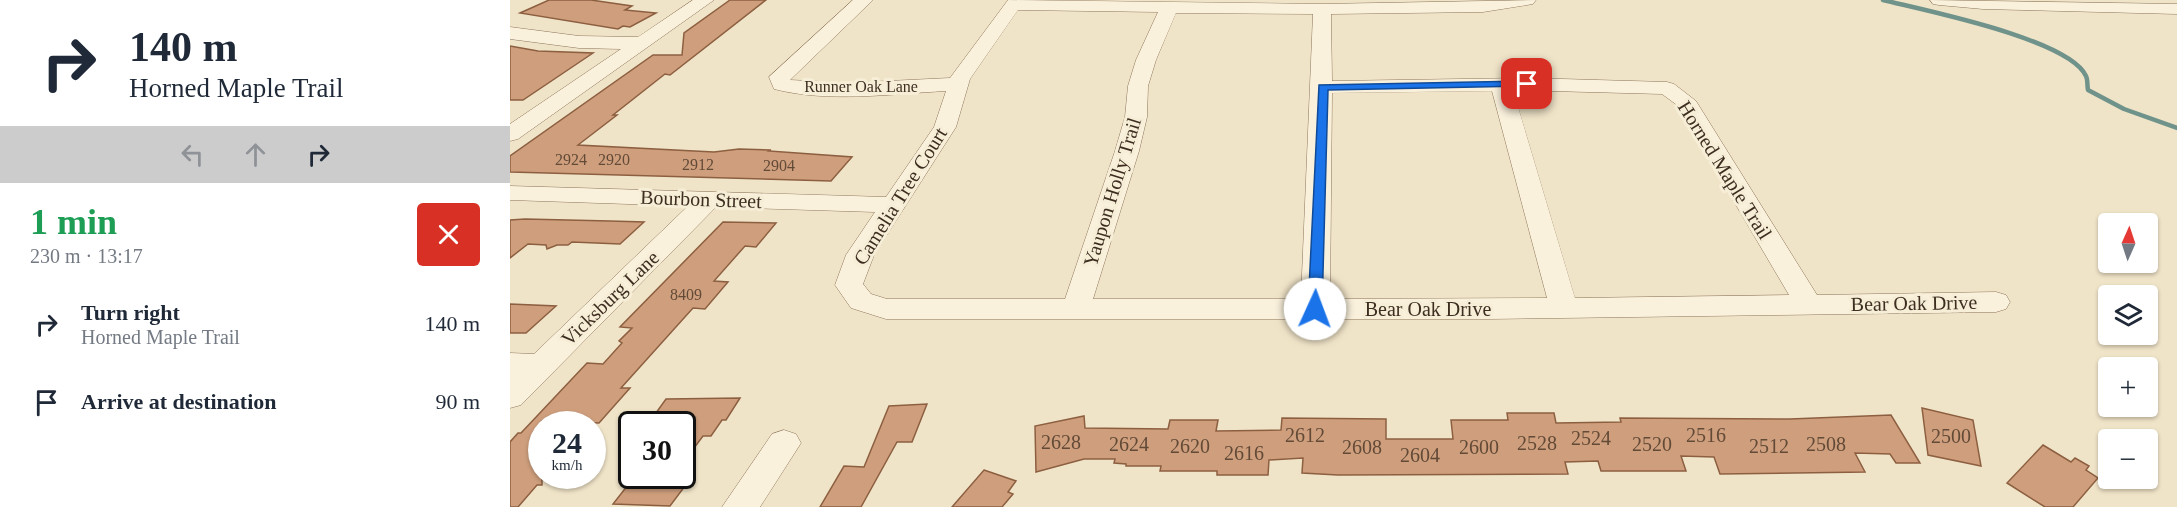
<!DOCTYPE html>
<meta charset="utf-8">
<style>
:root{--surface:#fff;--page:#f6f6f7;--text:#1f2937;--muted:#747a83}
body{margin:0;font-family:"Times New Roman",serif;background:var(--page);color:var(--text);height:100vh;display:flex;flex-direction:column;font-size:22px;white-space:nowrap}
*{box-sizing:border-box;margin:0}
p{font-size:20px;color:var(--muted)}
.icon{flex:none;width:33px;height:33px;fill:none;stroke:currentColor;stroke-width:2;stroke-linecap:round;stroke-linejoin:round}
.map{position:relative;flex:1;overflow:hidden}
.side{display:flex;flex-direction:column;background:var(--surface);width:510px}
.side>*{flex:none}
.top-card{background:#fff;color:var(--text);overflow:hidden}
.needle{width:39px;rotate:3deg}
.controls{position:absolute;left:1588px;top:213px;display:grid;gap:12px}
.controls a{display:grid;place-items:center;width:60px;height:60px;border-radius:6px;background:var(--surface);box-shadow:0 2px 4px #0004;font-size:30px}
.speed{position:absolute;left:18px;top:411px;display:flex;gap:12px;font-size:30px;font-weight:700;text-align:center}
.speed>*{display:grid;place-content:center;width:78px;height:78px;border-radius:50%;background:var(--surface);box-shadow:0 2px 4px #0004;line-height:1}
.speed small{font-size:15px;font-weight:400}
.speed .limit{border:3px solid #111;border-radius:9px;background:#fff;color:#111}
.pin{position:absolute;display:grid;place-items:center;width:51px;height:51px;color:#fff;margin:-26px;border-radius:12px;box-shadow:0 3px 9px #0006}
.me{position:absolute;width:66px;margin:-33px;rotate:2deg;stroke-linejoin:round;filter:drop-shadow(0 0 4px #0008)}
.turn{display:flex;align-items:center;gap:21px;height:126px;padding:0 30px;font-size:27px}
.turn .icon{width:78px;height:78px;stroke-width:2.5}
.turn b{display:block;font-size:42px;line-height:51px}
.lanes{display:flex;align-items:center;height:57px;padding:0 30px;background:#0003;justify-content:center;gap:30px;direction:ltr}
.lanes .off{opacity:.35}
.round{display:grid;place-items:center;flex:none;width:63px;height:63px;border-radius:6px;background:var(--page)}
.overview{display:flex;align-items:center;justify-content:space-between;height:102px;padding:0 30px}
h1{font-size:36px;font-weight:800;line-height:45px;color:#1e9e55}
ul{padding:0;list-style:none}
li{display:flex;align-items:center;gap:18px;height:78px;padding:0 30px}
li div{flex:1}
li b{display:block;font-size:22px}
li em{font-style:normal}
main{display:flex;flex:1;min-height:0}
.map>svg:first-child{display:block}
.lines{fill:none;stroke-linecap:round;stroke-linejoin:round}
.stream{stroke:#6f938a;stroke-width:4.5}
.building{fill:#cf9f7d;stroke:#8d5f41;stroke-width:1.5}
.minor-casing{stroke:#8d765c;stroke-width:1}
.minor{fill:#faf1dc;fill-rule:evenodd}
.route{fill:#1a73e8;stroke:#114b97;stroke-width:1.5}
.labels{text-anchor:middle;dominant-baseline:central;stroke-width:6;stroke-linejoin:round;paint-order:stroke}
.far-street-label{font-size:16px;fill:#3d2e20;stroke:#f7eed8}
.number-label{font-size:16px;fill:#624a37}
.street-label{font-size:20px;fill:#3d2e20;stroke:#f7eed8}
.near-number-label{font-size:20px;fill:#624a37}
</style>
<main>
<section class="side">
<div class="top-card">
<div class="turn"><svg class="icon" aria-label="right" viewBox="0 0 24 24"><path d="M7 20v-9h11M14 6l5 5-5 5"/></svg><div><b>140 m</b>Horned Maple Trail</div></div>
<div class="lanes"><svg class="icon off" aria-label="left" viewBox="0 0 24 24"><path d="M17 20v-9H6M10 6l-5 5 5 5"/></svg><svg class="icon off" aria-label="ahead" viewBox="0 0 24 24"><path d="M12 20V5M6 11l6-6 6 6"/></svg><svg class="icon" aria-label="right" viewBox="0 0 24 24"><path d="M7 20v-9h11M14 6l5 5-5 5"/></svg></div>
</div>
<div class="overview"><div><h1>1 min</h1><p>230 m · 13:17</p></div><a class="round" style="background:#d93025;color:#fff"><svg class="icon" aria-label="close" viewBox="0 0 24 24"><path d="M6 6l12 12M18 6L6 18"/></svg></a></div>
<ul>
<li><svg class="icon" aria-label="right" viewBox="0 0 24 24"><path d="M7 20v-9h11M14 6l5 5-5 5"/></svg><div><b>Turn right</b><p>Horned Maple Trail</p></div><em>140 m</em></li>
<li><svg class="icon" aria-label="arrive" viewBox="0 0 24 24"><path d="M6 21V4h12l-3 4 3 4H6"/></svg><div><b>Arrive at destination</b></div><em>90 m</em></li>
</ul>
</section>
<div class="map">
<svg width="1667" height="507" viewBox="0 0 1667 507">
<rect width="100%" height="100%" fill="#f0e4c8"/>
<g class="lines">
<path class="stream" d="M1373,0C1413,10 1559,39 1576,76C1578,80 1577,86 1578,90L1614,109L1667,128"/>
</g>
<g class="building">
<path d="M39,0H81L122,6L115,10L146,13L120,27L113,26L108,29L10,13Z"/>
<path d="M220,0H256L160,75L155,74L103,115H107L68,145L204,152L229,149L261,150L259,151L342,157L321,181L0,172V156L143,55H172L174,33Z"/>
<path d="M0,46L28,51L83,53L13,100H0Z"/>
<path d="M15,219L100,221L134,222L110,244L62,242L58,245H47L37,249L36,245L18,244L0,258V220Z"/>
<path d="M213,222L266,223L246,247L235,246L204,281L218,282L195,309L183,308L111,388H120L89,423L32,421V485H27L8,507H0V442L8,433H11L77,363L93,364L112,343L109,341L122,328L110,327Z"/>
<path d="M0,304L46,306L16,333H0Z"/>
<path d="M230,398L216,420H212L201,436H193L172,464V424H138L156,399Z"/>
<path d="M417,404L402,442H387L351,507H310L334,466L354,467L379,406Z"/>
<path d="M1412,408L1463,420L1471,466L1418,455Z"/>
<path d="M997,413H1044L1046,423L1111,422L1110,418L1280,419L1381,415L1410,463H1386L1380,454L1345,453L1355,472L1210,474L1204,457L1171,456L1176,471H1091L1088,461L1055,462L1058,474L828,475L792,473L793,458L759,460L758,475H707V471H650L651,466H616V464L604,463L605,459H574L526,472L525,426L574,416L575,428L658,429L660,420H708L706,431L771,430L772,418L876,419V439H943L941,420H998Z"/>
<path d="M1533,445L1561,462L1565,458L1579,466L1576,470L1588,478L1563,507H1535L1497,483Z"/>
<path d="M474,470L506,481L498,492L503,494L492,507H442Z"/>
<path d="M125,476H167L163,482H178L160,506L103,504Z"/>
</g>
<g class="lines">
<defs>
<g id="minor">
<path d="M183,0H204L8,139L0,141V124L111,49L69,48L0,39V27L69,36L128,37Z"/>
<path d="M343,0H363L280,80L337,83L440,78L498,0L812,4L1026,0L1023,4L1017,5L973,12L821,14L822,81L1017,78L1157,82L1164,84L1186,101L1307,295L1486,292L1496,295L1500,302L1496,309L1486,312L978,319H376L341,308L325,285L336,255L365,212L206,207L11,405L0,408V353L24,354L178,206L0,200V186L376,197L424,127L436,91C380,94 318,103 264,89L259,77ZM508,10L648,12L626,60L618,86L615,117L605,151L555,299H377L361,294L353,284L364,255L446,127L460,79ZM666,13L803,14L791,299H583L629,151L637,117L638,86L646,60ZM1003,90L1152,94L1167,105L1279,295L1065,298ZM982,91L1037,298L820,299L822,93Z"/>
<path d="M1420,0L1667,4V14L1473,9L1429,5L1423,4Z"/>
<path d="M274,430L286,434L291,443L250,507H212L262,434Z"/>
</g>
</defs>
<use href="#minor" class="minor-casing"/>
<use href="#minor" class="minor"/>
</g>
<path class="route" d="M1017,81L1021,82V86L818,90L812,309L805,314L800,313L798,309L809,85Z"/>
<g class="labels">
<g class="far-street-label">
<text x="351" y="86">Runner Oak Lane</text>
</g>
<g class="number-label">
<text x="61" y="159">2924</text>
<text x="104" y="159">2920</text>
<text x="188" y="164">2912</text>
<text x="269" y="165">2904</text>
<text x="176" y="294">8409</text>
</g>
<g class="street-label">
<text transform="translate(1215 170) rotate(58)">Horned Maple Trail</text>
<text transform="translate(602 192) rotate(-73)">Yaupon Holly Trail</text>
<text transform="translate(390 196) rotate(-58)">Camelia Tree Court</text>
<text transform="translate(191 199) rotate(2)">Bourbon Street</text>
<text transform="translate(100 298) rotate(-44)">Vicksburg Lane</text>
<text transform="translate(1404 303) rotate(-1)">Bear Oak Drive</text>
<text x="918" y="309">Bear Oak Drive</text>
</g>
<g class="near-number-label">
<text x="795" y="435">2612</text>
<text x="1196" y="435">2516</text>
<text x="1441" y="436">2500</text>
<text x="1081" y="438">2524</text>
<text x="551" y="442">2628</text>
<text x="1027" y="443">2528</text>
<text x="619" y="444">2624</text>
<text x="1142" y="444">2520</text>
<text x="1316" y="444">2508</text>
<text x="680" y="446">2620</text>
<text x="1259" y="446">2512</text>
<text x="852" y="447">2608</text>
<text x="969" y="447">2600</text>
<text x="734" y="453">2616</text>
<text x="910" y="455">2604</text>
</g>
</g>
</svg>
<div class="controls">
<a><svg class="needle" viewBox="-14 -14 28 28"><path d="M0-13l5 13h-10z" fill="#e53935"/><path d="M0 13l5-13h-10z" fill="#747a83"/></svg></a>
<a><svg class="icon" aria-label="layers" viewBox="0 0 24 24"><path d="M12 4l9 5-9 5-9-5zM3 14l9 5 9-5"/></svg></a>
<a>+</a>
<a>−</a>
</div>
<div class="speed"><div>24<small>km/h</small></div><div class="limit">30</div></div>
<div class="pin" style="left:1017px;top:84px;background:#d93025"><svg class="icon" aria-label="arrive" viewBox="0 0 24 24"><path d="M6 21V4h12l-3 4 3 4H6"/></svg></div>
<svg class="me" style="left:805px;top:309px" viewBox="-20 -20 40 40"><circle r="19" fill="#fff"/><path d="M0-13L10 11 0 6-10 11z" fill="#1a73e8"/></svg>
</div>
</main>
